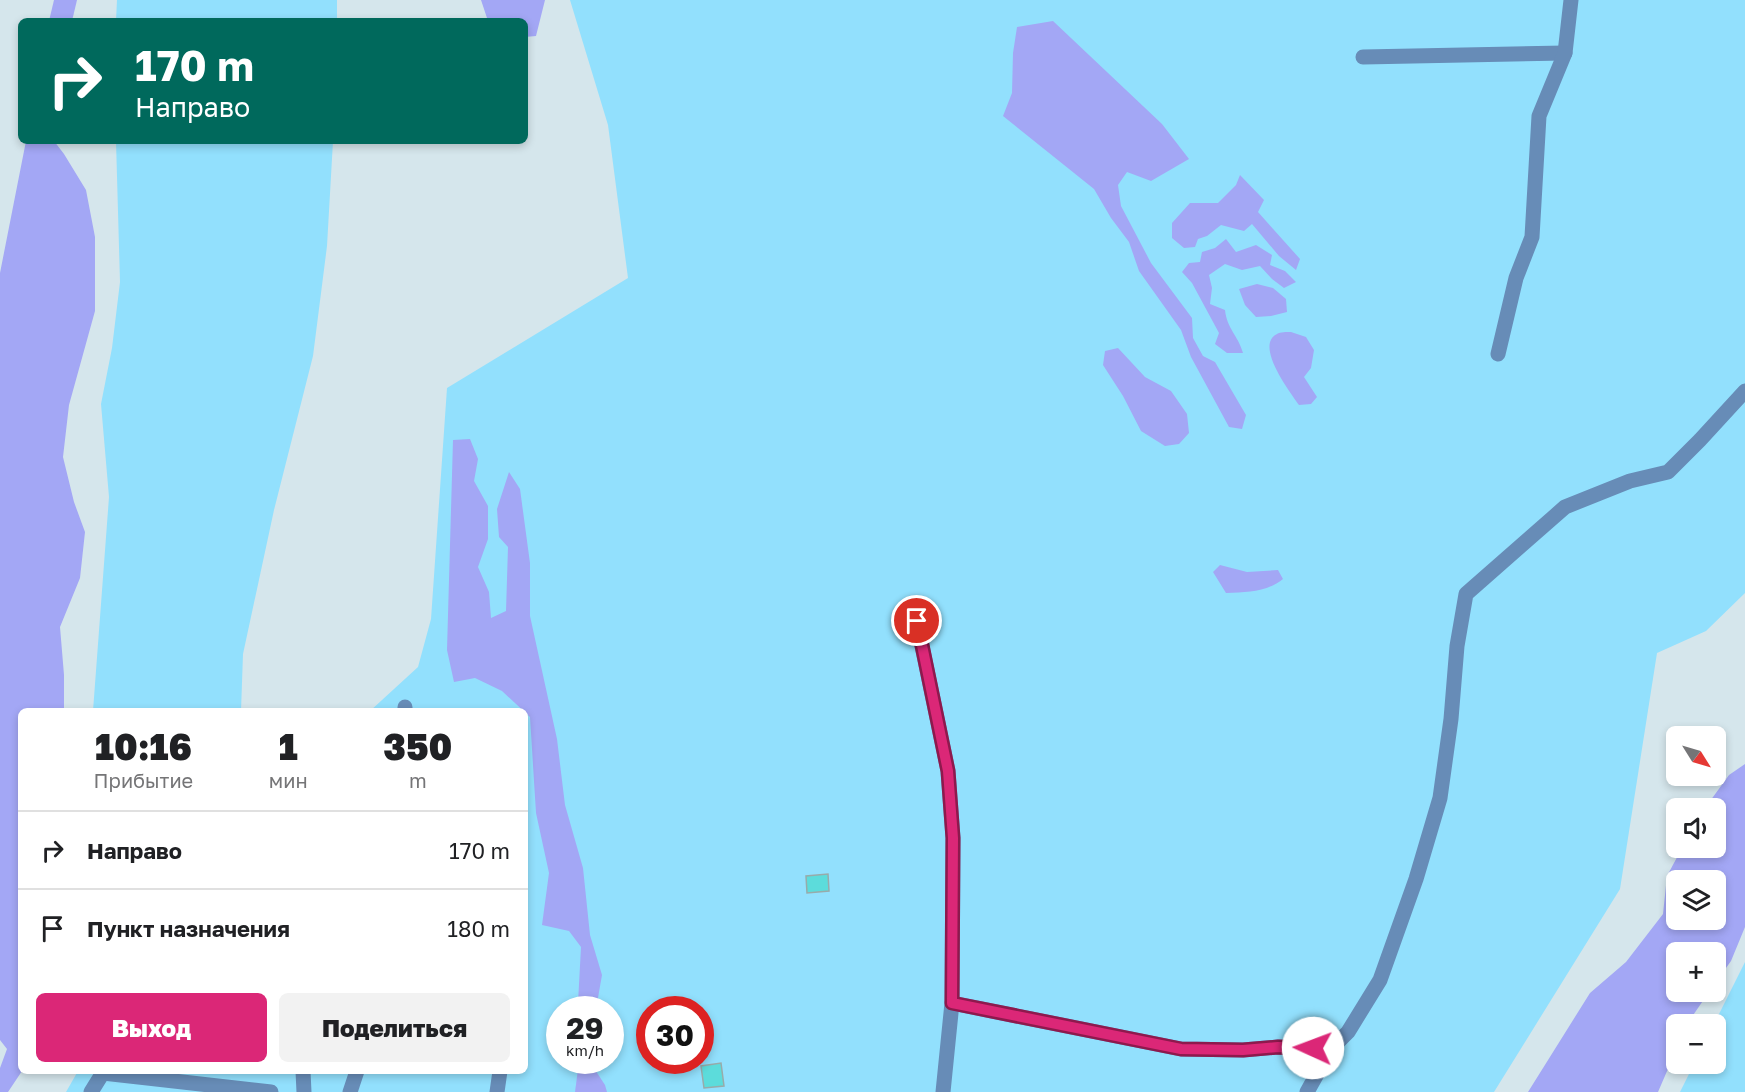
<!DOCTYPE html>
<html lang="ru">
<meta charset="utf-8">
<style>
:root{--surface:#fff;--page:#f2f2f2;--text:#202124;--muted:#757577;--line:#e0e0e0;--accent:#db2777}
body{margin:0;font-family:"Golos Text",sans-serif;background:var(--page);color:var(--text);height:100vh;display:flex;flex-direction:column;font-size:22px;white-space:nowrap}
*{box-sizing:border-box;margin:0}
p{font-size:20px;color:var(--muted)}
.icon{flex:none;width:33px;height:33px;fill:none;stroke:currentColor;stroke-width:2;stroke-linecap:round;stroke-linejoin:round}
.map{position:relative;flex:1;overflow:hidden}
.sheet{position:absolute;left:18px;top:708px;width:510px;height:366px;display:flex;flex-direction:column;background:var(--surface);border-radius:9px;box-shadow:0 3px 9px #0003}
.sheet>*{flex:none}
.guide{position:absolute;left:18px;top:18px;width:510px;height:126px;border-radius:9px;box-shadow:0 3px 9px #0003;background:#00695c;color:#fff;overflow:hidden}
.needle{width:39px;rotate:127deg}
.controls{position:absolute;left:1666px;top:726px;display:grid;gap:12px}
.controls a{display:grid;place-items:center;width:60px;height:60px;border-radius:9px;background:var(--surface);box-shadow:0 3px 9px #0003;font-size:30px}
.speed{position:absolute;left:546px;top:996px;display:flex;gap:12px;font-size:30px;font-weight:700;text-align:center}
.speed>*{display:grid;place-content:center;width:78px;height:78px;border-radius:50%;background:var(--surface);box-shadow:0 3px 9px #0003;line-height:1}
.speed small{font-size:15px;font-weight:400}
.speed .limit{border:9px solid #d22;background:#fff;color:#111}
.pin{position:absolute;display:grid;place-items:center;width:51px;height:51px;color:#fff;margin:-26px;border:3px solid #fff;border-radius:50%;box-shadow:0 2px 6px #0007}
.me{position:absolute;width:66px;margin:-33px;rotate:272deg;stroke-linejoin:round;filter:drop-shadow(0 0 4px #0008)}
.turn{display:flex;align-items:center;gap:21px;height:126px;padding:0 18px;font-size:27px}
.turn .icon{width:78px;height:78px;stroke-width:2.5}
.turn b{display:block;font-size:42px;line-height:51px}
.eta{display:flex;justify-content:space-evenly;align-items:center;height:102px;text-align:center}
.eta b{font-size:36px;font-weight:800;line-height:42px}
.action{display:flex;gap:12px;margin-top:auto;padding:12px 18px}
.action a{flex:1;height:69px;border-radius:9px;background:var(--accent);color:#fff;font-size:24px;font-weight:800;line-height:69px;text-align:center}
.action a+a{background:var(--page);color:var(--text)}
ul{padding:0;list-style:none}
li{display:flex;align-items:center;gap:18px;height:78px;padding:0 18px;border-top:2px solid var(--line)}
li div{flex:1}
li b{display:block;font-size:22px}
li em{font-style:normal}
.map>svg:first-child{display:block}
.green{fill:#92e0fd;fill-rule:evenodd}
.water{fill:#a3a7f5;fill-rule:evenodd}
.building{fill:#5cdcdb;stroke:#98abaa;stroke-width:1.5}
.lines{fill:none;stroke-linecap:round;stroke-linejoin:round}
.minor{stroke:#678cb7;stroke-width:15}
.route-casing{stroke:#8e194d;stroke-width:15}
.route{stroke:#db2777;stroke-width:10}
</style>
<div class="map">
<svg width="1745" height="1092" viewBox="0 0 1745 1092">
<rect width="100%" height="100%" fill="#d5e6ec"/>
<g class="green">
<path d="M117,0H337V21H116Z"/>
<path d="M570,0H1745V593L1706,631L1657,653L1620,889L1494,1092H66L78,1071H525V711H370L418,667L431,619L447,388L628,278L608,125ZM560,1010H610V1060H560ZM650,1010H700V1060H650Z"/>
<path d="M116,141H333L327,246L313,356L274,510L243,654L241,711H93L109,497L101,404L112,348L120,282Z"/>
<path d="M1745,962V1092H1680L1694,1064H1716V1024H1714Z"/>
</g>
<g class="water">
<path d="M54,0H77L72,21H49Z"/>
<path d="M481,0H545L536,36L525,37V21H488Z"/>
<path d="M1053,21L1162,124L1189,159L1151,181L1127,172L1118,185L1121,206L1151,263L1192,318L1193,338L1203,356L1215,362L1246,415L1242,429L1229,427L1191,357L1181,330L1139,271L1129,242L1111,218L1094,189L1003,116L1012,93L1013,53L1017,27Z"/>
<path d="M26,141H54L64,154L86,190L95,237V311L69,405L63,457L74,502L85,532L80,578L60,627L64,675V711H21L22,1071L8,1092H0V1068L7,1049L0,1040V273Z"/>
<path d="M1240,175L1264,200L1258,212L1300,259L1296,270L1279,256L1252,224L1244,231L1221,225L1207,236L1198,239L1195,247L1184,248L1172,238V223L1190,203H1218L1236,185Z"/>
<path d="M1226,239L1236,252L1256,245L1272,255L1270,265L1285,271L1296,282L1284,288L1272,279L1260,266L1242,270L1225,264L1209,275L1212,288L1210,304L1225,310C1227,329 1238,335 1243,353H1227L1215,344L1219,333L1192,283L1182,272L1189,263L1200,262L1202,252L1215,248Z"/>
<path d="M1257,284L1273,288L1286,299L1287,312L1271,316L1256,317L1245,305L1239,289Z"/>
<path d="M1291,332L1306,337L1314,350L1311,368L1304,377L1317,397L1311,404L1299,405C1290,392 1254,345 1277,334C1280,332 1287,332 1291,332Z"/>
<path d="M1118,348L1145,377L1171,391L1187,414L1189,433L1179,444L1165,446L1141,431L1123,396L1103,365L1105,351Z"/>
<path d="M470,439L478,459L474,481L488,506V539L478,567L489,592L491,618L506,611L508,547L499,537L497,509L509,472L520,489L530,563V616L557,739L565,805L583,868L590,935L602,975L596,1009H583L578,1003L581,947L569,931L542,925L549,873L536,813L530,717L502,691L475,678L454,682L447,650L453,440Z"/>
<path d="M1220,565L1247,572L1278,570L1283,579C1265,593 1248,592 1226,593L1213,572Z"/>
<path d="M1745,764V927L1731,961L1716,982V952H1677V992H1709L1687,1024H1677V1048L1658,1092H1528L1590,993L1626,962L1663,914L1667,876L1682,848H1716V808H1705L1729,775ZM1677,880H1716V920H1677Z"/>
<path d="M590,1062L605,1085L607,1092H575L578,1069Z"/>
</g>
<g class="building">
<path d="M828,874L829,891L807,893L806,876Z"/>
<path d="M721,1063L724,1086L704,1088L701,1066Z"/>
</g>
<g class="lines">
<g class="minor">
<path d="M1363,57L1565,53"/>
<path d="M1498,354L1516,278L1532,237L1539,116L1565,53L1571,0"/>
<path d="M917,622L948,771L953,838L952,1003L943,1092"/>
<path d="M405,711V707"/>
<path d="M952,1003L1181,1049L1243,1050L1278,1047L1331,1049"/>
<path d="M303,1071L304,1092"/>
<path d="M103,1073L271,1092"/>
<path d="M91,1092L104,1071"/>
<path d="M350,1092L357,1071"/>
<path d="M497,1092L500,1071"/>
<path d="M1307,1092L1331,1049L1348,1032L1380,980L1416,879L1440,798L1451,719L1457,646L1466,594L1565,507L1630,481L1668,472L1700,440L1745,391"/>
</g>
</g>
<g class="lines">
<defs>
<path id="route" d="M917,621L948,771L953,838L952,1003L1181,1049L1243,1050L1278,1047L1313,1048"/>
</defs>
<use href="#route" class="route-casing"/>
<use href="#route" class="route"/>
</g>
</svg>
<div class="controls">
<a><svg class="needle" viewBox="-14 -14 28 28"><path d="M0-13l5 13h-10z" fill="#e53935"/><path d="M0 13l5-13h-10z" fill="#757577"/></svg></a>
<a><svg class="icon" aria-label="sound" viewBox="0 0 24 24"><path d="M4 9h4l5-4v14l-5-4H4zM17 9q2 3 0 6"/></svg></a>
<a><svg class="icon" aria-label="layers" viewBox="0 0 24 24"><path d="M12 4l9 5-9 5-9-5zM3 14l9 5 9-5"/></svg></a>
<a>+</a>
<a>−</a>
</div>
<div class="speed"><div>29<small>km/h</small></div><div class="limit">30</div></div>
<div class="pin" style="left:917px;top:621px;background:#d93025"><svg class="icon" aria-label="arrive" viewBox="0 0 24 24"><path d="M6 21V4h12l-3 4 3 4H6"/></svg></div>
<svg class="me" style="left:1313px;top:1048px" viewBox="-20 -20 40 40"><circle r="19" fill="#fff"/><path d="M0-13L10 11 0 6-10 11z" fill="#db2777"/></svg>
<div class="guide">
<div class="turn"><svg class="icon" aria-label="right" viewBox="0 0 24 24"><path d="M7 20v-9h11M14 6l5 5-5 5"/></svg><div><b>170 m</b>Направо</div></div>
</div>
<section class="sheet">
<div class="eta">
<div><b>10:16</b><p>Прибытие</p></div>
<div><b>1</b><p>мин</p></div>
<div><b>350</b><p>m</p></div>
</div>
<ul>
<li><svg class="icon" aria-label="right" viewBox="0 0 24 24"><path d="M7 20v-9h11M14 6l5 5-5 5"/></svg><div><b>Направо</b></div><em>170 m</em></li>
<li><svg class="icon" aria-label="arrive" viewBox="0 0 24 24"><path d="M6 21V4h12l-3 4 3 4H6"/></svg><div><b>Пункт назначения</b></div><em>180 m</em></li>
</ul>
<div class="action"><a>Выход</a><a>Поделиться</a></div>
</section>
</div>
